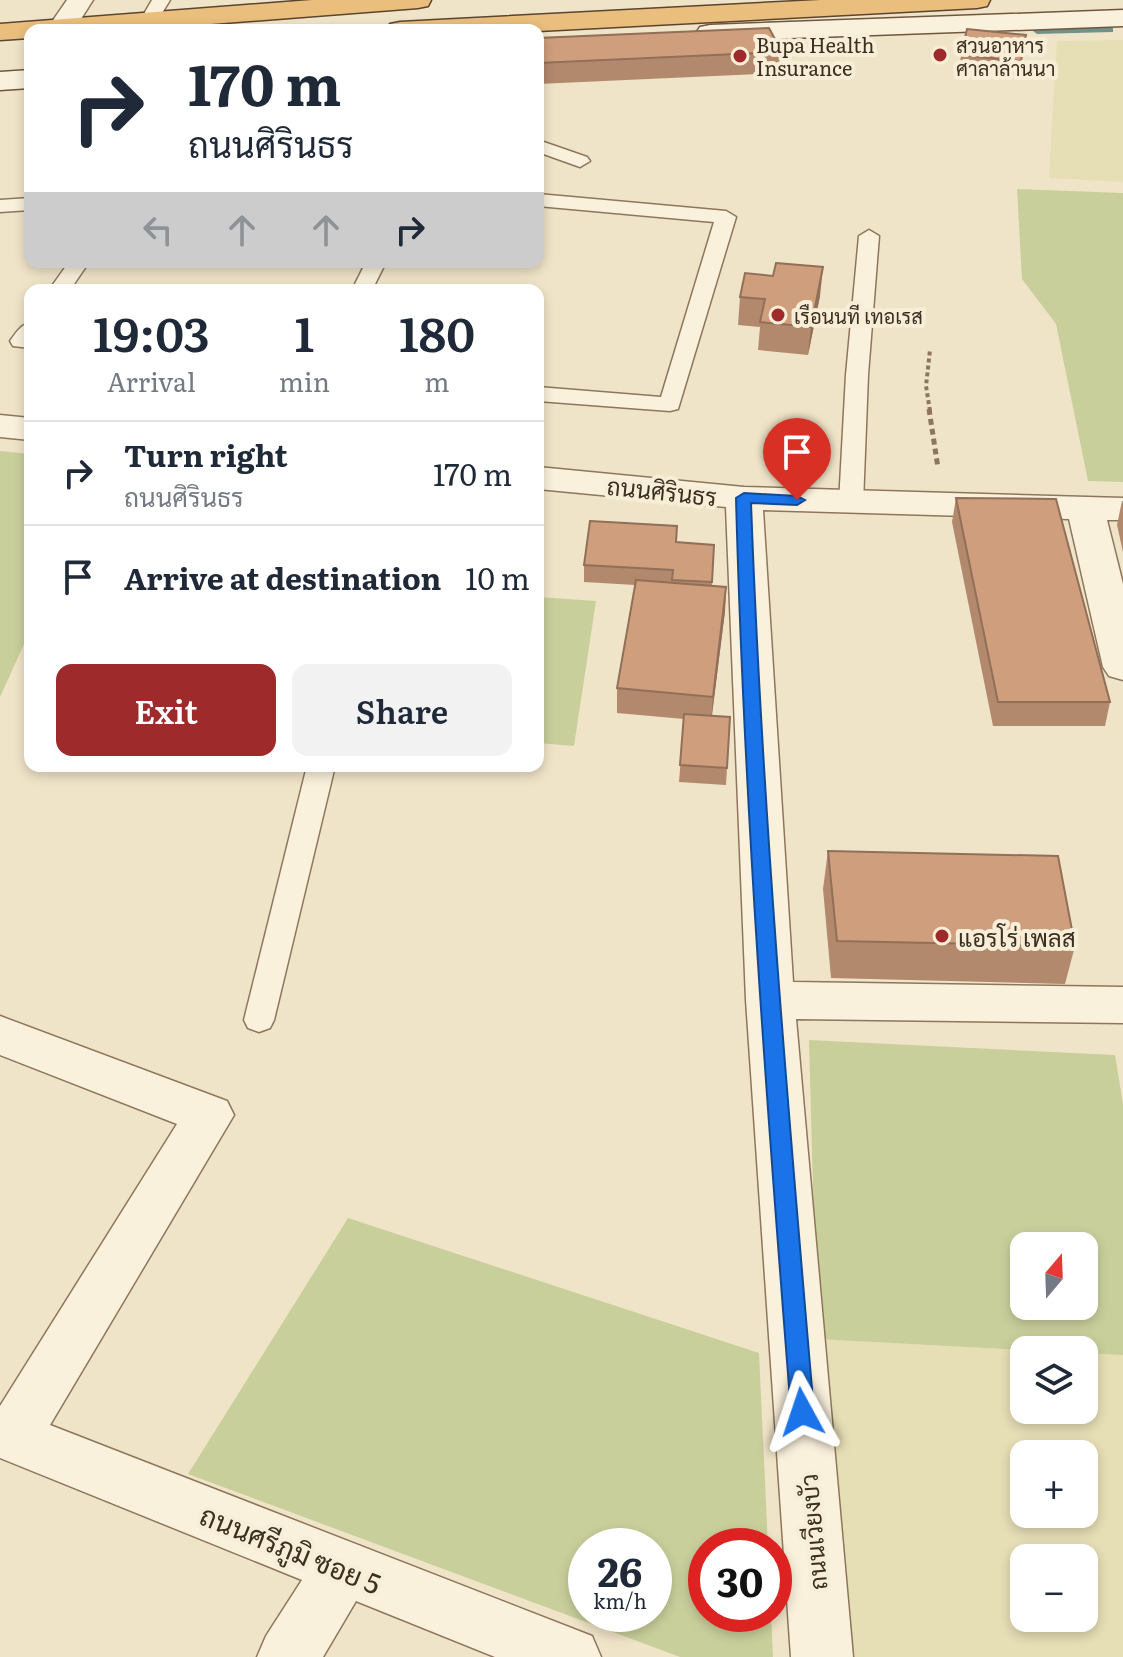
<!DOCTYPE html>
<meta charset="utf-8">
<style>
:root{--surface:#fff;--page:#f2f2f3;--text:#1f2937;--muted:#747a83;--line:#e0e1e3;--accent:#9e2a2b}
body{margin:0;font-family:Literata,Sarabun,serif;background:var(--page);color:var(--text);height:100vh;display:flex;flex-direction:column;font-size:30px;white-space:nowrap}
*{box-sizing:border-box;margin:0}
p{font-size:26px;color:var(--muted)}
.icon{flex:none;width:44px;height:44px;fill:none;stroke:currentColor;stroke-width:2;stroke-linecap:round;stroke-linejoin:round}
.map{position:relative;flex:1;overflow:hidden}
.sheet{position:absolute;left:24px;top:284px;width:520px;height:488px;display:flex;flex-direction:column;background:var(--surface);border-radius:16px;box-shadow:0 4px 12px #0003}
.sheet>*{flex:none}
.guide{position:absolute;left:24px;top:24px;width:520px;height:244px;border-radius:16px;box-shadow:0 4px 12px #0003;background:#fff;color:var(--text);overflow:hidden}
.needle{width:52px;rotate:19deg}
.tools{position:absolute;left:1010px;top:1232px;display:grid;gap:16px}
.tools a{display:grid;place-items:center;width:88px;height:88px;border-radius:16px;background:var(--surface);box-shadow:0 4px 12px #0003;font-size:40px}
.speed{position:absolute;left:568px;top:1528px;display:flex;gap:16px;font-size:40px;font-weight:700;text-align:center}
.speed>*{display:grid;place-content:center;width:104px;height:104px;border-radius:50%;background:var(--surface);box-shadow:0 4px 12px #0003;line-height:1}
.speed small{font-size:20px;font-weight:400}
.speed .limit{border:12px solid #d22;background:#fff;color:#111}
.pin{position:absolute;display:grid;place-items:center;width:68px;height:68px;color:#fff;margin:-82px -34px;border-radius:50% 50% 50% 0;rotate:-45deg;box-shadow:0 0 8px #0007}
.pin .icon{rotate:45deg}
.me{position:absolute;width:88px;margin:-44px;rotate:355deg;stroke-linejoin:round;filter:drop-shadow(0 0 6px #0008)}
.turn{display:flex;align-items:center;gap:28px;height:168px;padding:0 32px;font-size:36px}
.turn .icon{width:104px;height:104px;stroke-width:2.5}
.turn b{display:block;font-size:56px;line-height:68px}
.lanes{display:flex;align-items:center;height:76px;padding:0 32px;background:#0003;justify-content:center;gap:40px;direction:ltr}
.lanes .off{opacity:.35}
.eta{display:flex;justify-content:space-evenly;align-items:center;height:136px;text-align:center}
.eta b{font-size:48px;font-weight:600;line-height:56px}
.primary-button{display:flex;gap:16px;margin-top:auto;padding:16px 32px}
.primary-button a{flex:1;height:92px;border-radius:16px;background:var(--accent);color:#fff;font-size:32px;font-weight:600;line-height:92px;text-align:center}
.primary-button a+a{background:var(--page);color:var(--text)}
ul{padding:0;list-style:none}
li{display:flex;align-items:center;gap:24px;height:104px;padding:0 32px;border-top:2px solid var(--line)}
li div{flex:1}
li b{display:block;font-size:30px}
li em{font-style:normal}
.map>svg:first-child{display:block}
.farmland{fill:#e6deb5;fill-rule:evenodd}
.green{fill:#c9cf9b;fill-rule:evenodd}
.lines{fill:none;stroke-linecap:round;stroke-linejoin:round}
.stream{fill:#6f938a;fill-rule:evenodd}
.service-casing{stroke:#8d765c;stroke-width:3}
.minor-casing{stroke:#8d765c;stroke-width:3}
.secondary-casing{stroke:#6f573f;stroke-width:3}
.trunk-casing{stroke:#5b4430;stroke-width:3}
.path-far1{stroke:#8d765c;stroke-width:4;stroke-dasharray:4 3;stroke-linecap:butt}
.path{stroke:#8d765c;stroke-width:5;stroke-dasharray:6 4;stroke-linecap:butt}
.service{fill:#faf1dc;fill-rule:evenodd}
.minor{fill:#faf1dc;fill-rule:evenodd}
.secondary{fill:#faf1dc;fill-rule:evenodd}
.trunk{fill:#eabe7c;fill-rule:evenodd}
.wall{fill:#b2896c}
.shaded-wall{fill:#916f58}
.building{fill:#cf9f7d;stroke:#916f58;stroke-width:2}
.route{fill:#1a73e8;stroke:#114b97;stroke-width:2}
.poi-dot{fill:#9e2a2b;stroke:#f7eed8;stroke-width:3}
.labels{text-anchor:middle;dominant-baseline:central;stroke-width:8;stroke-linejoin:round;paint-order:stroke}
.far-poi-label{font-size:20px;fill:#3d2e20;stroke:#f7eed8;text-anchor:start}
.street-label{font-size:24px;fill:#3d2e20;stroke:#f7eed8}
.poi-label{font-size:24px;fill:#3d2e20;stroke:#f7eed8;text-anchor:start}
.near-street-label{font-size:28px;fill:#3d2e20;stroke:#f7eed8}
</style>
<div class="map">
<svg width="1123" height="1657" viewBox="0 0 1123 1657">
<rect width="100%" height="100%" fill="#f0e4c8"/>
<g class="farmland">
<path d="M1123,40V182L1049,178L1057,41Z"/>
<path d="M817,1339L1024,1350V1410H1084V1353L1123,1355V1657H836ZM1024,1454H1084V1514H1024ZM1024,1558H1084V1618H1024Z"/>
</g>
<g class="green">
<path d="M1017,189L1123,193V482L1088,481L1056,324L1022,279Z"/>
<path d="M0,451L30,454V631L0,697Z"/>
<path d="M538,597L596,601L574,746L538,743Z"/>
<path d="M809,1040L1115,1055L1123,1104V1355L1084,1353V1350H1024L817,1339ZM1024,1246H1084V1306H1024Z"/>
<path d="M348,1218L759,1353L768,1546H706V1614H771L773,1657H680L188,1474ZM654,1546V1614H586V1546Z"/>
</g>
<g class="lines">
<path class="stream" d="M1110,27L1113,28V32L1037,34L1033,31L1037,28Z"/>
<defs>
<g id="service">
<path d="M152,0H170L156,23L150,24L141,19Z"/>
<path d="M538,140L587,157L590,161L580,167L538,152Z"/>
<path d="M538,194L726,211L736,217L678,409L670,411L538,401V387L661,397L714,222L538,206Z"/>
<path d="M30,198V210L0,212V200Z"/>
<path d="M869,230L879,236L868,375L863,503L859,508H843L839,503L846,375L859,236Z"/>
<path d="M69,262H89L70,290H49Z"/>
<path d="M366,262H386L372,290H352Z"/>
<path d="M30,323V348L13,346L10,341C16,333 20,325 30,323Z"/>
<path d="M307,766H335L274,1020L270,1028L259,1032L248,1028L244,1020Z"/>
</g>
<g id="minor">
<path d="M67,0H93L74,30H52L49,26Z"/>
<path d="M0,415L30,418V440L0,437Z"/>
<path d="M538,467L744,487L1123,498V520H1107L1123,584V680L1109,676L1103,667L1069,519L763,510L793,982L1123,987V1023L796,1019L853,1657H791L746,1000L726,507L538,489Z"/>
<path d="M0,1016L227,1101L234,1115L50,1425L592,1636L601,1657H495L356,1601L323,1657H257L266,1636L302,1580L0,1458V1406L177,1124L0,1055Z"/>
</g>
<g id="secondary">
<path d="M1123,10V26L710,41L700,39L696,33L700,27L710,25Z"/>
<path d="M30,70V88L0,90V72Z"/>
</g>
<g id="trunk">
<path d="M312,0H431L428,6L418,8L133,30H30V38L0,40V24Z"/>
<path d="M821,0H990L987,6L977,8L538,31L386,30L390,24L400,22Z"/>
</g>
</defs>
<use href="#service" class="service-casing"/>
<use href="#minor" class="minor-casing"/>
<use href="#secondary" class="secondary-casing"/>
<use href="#trunk" class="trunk-casing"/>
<path class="path-far1" d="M930,411L926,386L930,350"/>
<path class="path" d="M929,409L938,468"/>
<use href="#service" class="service"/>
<use href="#minor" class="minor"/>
<use href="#secondary" class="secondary"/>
<use href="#trunk" class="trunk"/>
</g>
<g class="wall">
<path d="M538,38L782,52L781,73L538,84Z"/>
<path d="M1024,50L1018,76L959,70L961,55Z"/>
<path d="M820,296L808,355L758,350L760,327L738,325L740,297Z"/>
<path d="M956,498L1110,702L1105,726H993L952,522Z"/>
<path d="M1122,501H1123V552L1117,525Z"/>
<path d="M677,526V542L714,545L712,586L726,587L725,611L712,716L730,717L726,785L679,782L684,719L617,713V688L635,585L584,582V565Z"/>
<path d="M828,851L1075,946L1065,984L831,978L823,889Z"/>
</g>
<g class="shaded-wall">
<path d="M823,267L820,296L808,355L811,327Z"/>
<path d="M726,587L725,611L711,721L713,697Z"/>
</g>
<g class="building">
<path d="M769,28L782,52L538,63V38Z"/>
<path d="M967,29L1026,35L1021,61L961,55Z"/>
<path d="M776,263L823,267L811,327L760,322L765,299L740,297L745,273L773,276Z"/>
<path d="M956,498L1056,499L1110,702H998Z"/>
<path d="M590,521L677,526L676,542L714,545L712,582L672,580L673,570L584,565Z"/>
<path d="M636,580L726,587L713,697L617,688Z"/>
<path d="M684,714L730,717L727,768L680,765Z"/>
<path d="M828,851L1058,856L1075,946L837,941Z"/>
</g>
<path class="route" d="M744,493L797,496L805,500L797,505L751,503C762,807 788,1109 814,1412L811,1420L802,1423L794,1420L791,1412C767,1108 744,803 736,498Z"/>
<g class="poi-dot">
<circle cx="940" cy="55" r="8"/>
<circle cx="740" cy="56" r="8"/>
<circle cx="778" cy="315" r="8"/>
<circle cx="942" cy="936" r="8"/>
</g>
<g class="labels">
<g class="far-poi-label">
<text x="756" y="44">Bupa Health<tspan x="756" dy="23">Insurance</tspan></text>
<text x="956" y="44">สวนอาหาร<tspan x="956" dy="23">ศาลาล้านนา</tspan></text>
<text x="794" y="315">เรือนนที เทอเรส</text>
</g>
<g class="street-label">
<text transform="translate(662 490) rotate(6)">ถนนศิรินธร</text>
<text transform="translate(812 1532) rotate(-95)">ถนนเวียงบัว</text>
</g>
<g class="poi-label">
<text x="958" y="936">แอรโร่ เพลส</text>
</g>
<g class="near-street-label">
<text transform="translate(291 1548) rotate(22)">ถนนศรีภูมิ ซอย 5</text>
</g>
</g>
</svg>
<div class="tools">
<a><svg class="needle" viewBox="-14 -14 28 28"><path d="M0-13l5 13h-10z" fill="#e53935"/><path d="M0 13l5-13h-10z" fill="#747a83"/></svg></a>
<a><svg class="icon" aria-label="layers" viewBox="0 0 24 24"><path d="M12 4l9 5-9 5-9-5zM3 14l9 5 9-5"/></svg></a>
<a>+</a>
<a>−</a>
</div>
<div class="speed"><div>26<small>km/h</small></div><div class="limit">30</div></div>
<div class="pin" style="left:797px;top:500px;background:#d93025"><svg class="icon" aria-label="arrive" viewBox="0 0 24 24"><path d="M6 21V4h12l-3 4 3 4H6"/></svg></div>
<svg class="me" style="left:802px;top:1412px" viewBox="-20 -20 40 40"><path d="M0-17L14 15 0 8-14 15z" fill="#1a73e8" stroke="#fff" stroke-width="4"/></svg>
<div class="guide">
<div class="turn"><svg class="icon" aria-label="right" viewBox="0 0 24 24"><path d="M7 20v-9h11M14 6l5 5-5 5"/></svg><div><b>170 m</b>ถนนศิรินธร</div></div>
<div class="lanes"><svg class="icon off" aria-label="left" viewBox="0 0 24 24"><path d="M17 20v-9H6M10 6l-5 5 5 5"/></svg><svg class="icon off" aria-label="ahead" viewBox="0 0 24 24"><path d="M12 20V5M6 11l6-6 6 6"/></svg><svg class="icon off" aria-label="ahead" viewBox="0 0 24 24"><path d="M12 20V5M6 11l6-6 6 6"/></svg><svg class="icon" aria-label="right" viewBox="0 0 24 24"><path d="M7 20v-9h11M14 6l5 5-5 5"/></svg></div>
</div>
<section class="sheet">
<div class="eta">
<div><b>19:03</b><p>Arrival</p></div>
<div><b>1</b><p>min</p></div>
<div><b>180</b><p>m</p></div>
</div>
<ul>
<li><svg class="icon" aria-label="right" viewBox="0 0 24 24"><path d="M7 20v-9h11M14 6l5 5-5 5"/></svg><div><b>Turn right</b><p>ถนนศิรินธร</p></div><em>170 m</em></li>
<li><svg class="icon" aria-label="arrive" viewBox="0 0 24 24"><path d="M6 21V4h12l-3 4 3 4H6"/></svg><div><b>Arrive at destination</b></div><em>10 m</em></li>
</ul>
<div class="primary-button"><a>Exit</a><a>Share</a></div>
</section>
</div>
